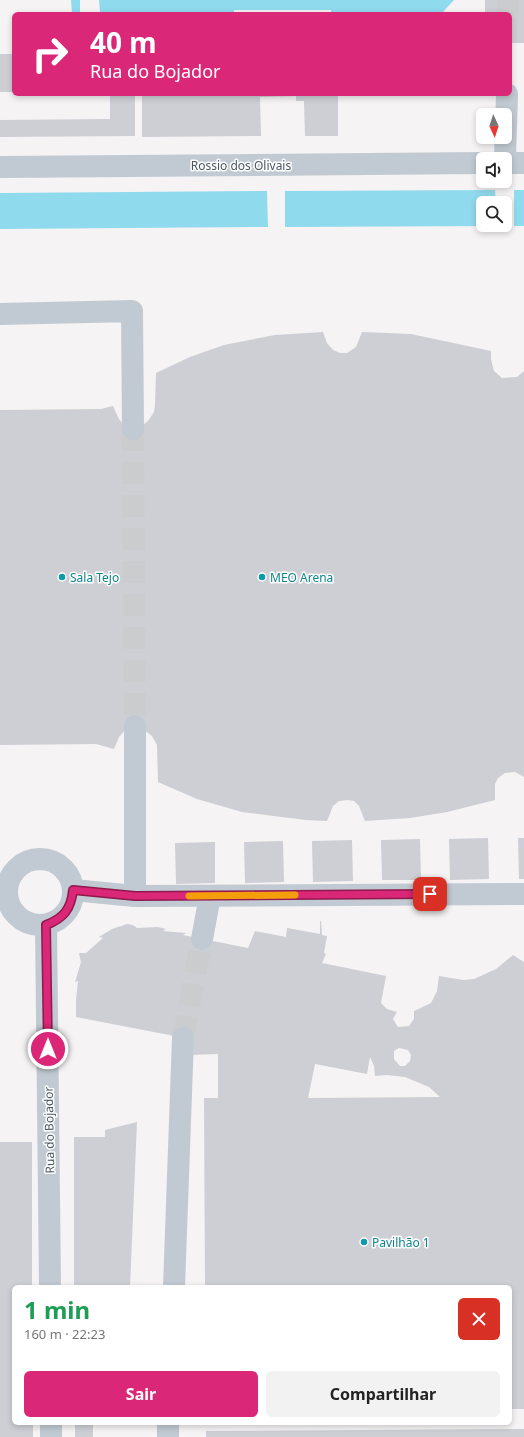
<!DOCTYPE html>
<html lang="pt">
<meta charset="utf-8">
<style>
:root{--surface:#fff;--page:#f2f2f2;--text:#222;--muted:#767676;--accent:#db2777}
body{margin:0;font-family:"Noto Sans",sans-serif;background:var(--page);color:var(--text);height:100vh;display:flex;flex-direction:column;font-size:15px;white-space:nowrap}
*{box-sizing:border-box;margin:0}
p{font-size:13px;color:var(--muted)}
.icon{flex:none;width:22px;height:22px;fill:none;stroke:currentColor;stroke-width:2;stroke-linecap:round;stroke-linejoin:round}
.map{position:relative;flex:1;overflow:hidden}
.sheet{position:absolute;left:12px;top:1285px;width:500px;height:140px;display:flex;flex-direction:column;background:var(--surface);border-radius:6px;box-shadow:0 2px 6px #0003}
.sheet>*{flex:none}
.banner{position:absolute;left:12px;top:12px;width:500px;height:84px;border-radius:6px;box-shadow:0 2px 6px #0003;background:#db2777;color:#fff;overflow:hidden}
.needle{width:26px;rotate:176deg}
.fabs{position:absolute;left:476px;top:108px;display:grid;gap:8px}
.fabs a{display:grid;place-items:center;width:36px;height:36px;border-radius:6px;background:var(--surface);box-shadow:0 2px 6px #0003;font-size:20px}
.pin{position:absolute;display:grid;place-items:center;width:34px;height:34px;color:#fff;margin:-17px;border-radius:8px;box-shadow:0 2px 6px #0006}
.me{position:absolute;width:44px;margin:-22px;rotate:0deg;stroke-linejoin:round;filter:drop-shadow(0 0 3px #0008)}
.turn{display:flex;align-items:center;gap:14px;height:84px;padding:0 12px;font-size:18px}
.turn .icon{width:52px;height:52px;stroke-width:2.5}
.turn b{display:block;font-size:28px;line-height:34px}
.round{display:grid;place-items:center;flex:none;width:42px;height:42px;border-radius:6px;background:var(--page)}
.head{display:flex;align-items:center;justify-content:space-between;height:68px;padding:0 12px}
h1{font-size:24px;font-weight:700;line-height:30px;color:#1e9e55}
.action{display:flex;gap:8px;margin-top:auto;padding:8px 12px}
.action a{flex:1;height:46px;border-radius:6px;background:var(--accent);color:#fff;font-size:16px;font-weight:700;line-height:46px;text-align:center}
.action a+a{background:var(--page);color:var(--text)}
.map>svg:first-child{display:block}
.water{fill:#90daee}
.pier{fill:#f5f3f3}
.building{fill:#cdcfd5;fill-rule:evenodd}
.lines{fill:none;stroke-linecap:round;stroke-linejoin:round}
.minor-tunnel{stroke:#caccce;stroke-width:22;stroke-dasharray:22 11;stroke-linecap:butt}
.minor{stroke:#c1cad2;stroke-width:22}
.route-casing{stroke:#8e194d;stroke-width:10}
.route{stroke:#db2777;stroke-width:7}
.slow{stroke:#f59e0b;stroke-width:7}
.culture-dot{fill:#0f9aa8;stroke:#fff;stroke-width:1.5}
.labels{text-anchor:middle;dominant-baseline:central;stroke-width:3;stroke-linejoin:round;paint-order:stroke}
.street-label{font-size:12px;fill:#4a5661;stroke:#fff}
.culture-label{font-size:12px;fill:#0d838f;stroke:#fff;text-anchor:start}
</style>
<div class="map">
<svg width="524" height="1437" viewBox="0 0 524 1437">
<rect width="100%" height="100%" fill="#f5f3f3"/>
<g class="water">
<path d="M71,0H454L441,14H331V10H234V14H72Z"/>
<path d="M495,190L496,203H483V225L496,226L285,227V191Z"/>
<rect x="514" y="190" width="10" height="36"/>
<path d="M267,191L268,227L0,229V193Z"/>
</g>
<path class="pier" d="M80,0H99L100,12H93L92,14L80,12Z"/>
<g class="building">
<path d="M485,0H524V43H510V14H485Z"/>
<rect x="0" y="54" width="14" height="38"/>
<path d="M110,94H135V136L0,137V120L110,119Z"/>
<path d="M142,94H338V136H305L304,101H296V96L260,97L261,136L142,137Z"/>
<path d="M323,332L327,343L333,350L340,353H347L356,347L362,332L411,334L491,351V359L494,371L502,378L517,377L524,371V777L515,772L505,773L498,778L495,784V800L447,812L410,818L365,821L359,806L354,801L348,800L339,801L333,806L327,821L306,820L242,812L197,799L158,782L157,745L152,736L143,729H126L119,737L114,749L96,744L0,745V410L101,409L113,406L119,419L123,424L140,427L148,421L154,412L155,405L156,373L190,357L224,345L275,335Z"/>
<path d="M488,838L489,879L450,880L449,839Z"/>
<path d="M518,838H524V879H519Z"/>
<path d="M420,839L421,880H382L381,840Z"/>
<path d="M352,840L353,881L313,882L312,841Z"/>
<path d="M283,841L284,882L245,883L244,842Z"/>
<path d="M215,842V883L176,884L175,843Z"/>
<path d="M320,921H321L322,935L327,936L324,953L326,954L322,963L386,976L381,1003L387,1009L397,1012L393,1019L398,1027L409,1026L414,1019V1011L431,1003L437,991L439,976L463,980L474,979L496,969L513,955L524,962V1409H510V1287H205L204,1098H218V1054L190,1055V1052H194L190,1039L76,1017V1000L78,981L75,982L81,962L79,953H86L103,938L99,937L112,929L127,924L133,925L137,928L158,927L166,929L163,931L186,933L183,935L248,948L255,931L286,937L287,928L320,934ZM399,1048L408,1050L411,1055L410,1061L405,1066H400L394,1059V1051ZM370,1057L374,1066L375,1076L387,1075L405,1077L429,1087L440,1097L308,1098L315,1064L367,1074Z"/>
<path d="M137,1122L130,1287H74V1137H105V1130Z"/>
<path d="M0,1142H32V1287H14V1423H33V1437H0Z"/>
<rect x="75" y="1423" width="18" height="14"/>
<path d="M524,1429V1437H206V1431Z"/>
</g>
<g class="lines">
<g class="minor-tunnel">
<path d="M508,0V14"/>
<path d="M133,429L135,726"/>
<path d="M183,1038L202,939"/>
</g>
<g class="minor">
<path d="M505,159L507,94"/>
<path d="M505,163H524"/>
<path d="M0,167L483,163"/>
<path d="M0,314L132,311L133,429"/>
<circle cx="40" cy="892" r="33"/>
<path d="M73,890L135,896L524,894"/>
<path d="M135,896V726"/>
<path d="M46,925L50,1287"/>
<path d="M202,939L210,896"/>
<path d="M174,1287L183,1038"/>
<path d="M51,1423V1437"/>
<path d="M168,1437V1423"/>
</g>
</g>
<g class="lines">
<defs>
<path id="route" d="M48,1049L46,925C64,918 71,909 73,890L135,896L430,894"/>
</defs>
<use href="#route" class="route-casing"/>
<use href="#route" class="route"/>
<path class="slow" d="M189,896L295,895"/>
</g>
<g class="culture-dot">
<circle cx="62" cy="577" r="4"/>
<circle cx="262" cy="577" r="4"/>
<circle cx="364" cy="1242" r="4"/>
</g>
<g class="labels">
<g class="street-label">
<text x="241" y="165">Rossio dos Olivais</text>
<text transform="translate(49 1130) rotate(-91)">Rua do Bojador</text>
</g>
<g class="culture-label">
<text x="70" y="577">Sala Tejo</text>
<text x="270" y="577">MEO Arena</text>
<text x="372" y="1242">Pavilhão 1</text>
</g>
</g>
</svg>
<div class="fabs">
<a><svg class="needle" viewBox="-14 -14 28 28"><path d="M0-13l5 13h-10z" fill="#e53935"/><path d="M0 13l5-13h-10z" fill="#767676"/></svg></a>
<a><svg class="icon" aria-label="sound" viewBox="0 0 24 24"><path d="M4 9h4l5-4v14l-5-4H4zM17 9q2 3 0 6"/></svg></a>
<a><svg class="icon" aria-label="search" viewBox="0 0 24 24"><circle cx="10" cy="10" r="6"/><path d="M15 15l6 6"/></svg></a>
</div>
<div class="pin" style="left:430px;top:894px;background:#d93025"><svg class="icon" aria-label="arrive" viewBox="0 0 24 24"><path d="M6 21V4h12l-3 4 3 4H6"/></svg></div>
<svg class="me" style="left:48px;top:1049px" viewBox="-20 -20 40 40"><circle r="17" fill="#db2777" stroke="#fff" stroke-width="3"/><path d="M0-11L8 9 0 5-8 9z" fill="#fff"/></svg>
<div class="banner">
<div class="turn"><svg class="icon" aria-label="right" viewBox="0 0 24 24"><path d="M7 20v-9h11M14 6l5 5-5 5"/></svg><div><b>40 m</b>Rua do Bojador</div></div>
</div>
<section class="sheet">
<div class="head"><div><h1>1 min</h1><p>160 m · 22:23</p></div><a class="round" style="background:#d93025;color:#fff"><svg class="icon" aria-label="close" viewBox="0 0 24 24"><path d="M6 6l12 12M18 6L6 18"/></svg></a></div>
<div class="action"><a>Sair</a><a>Compartilhar</a></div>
</section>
</div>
